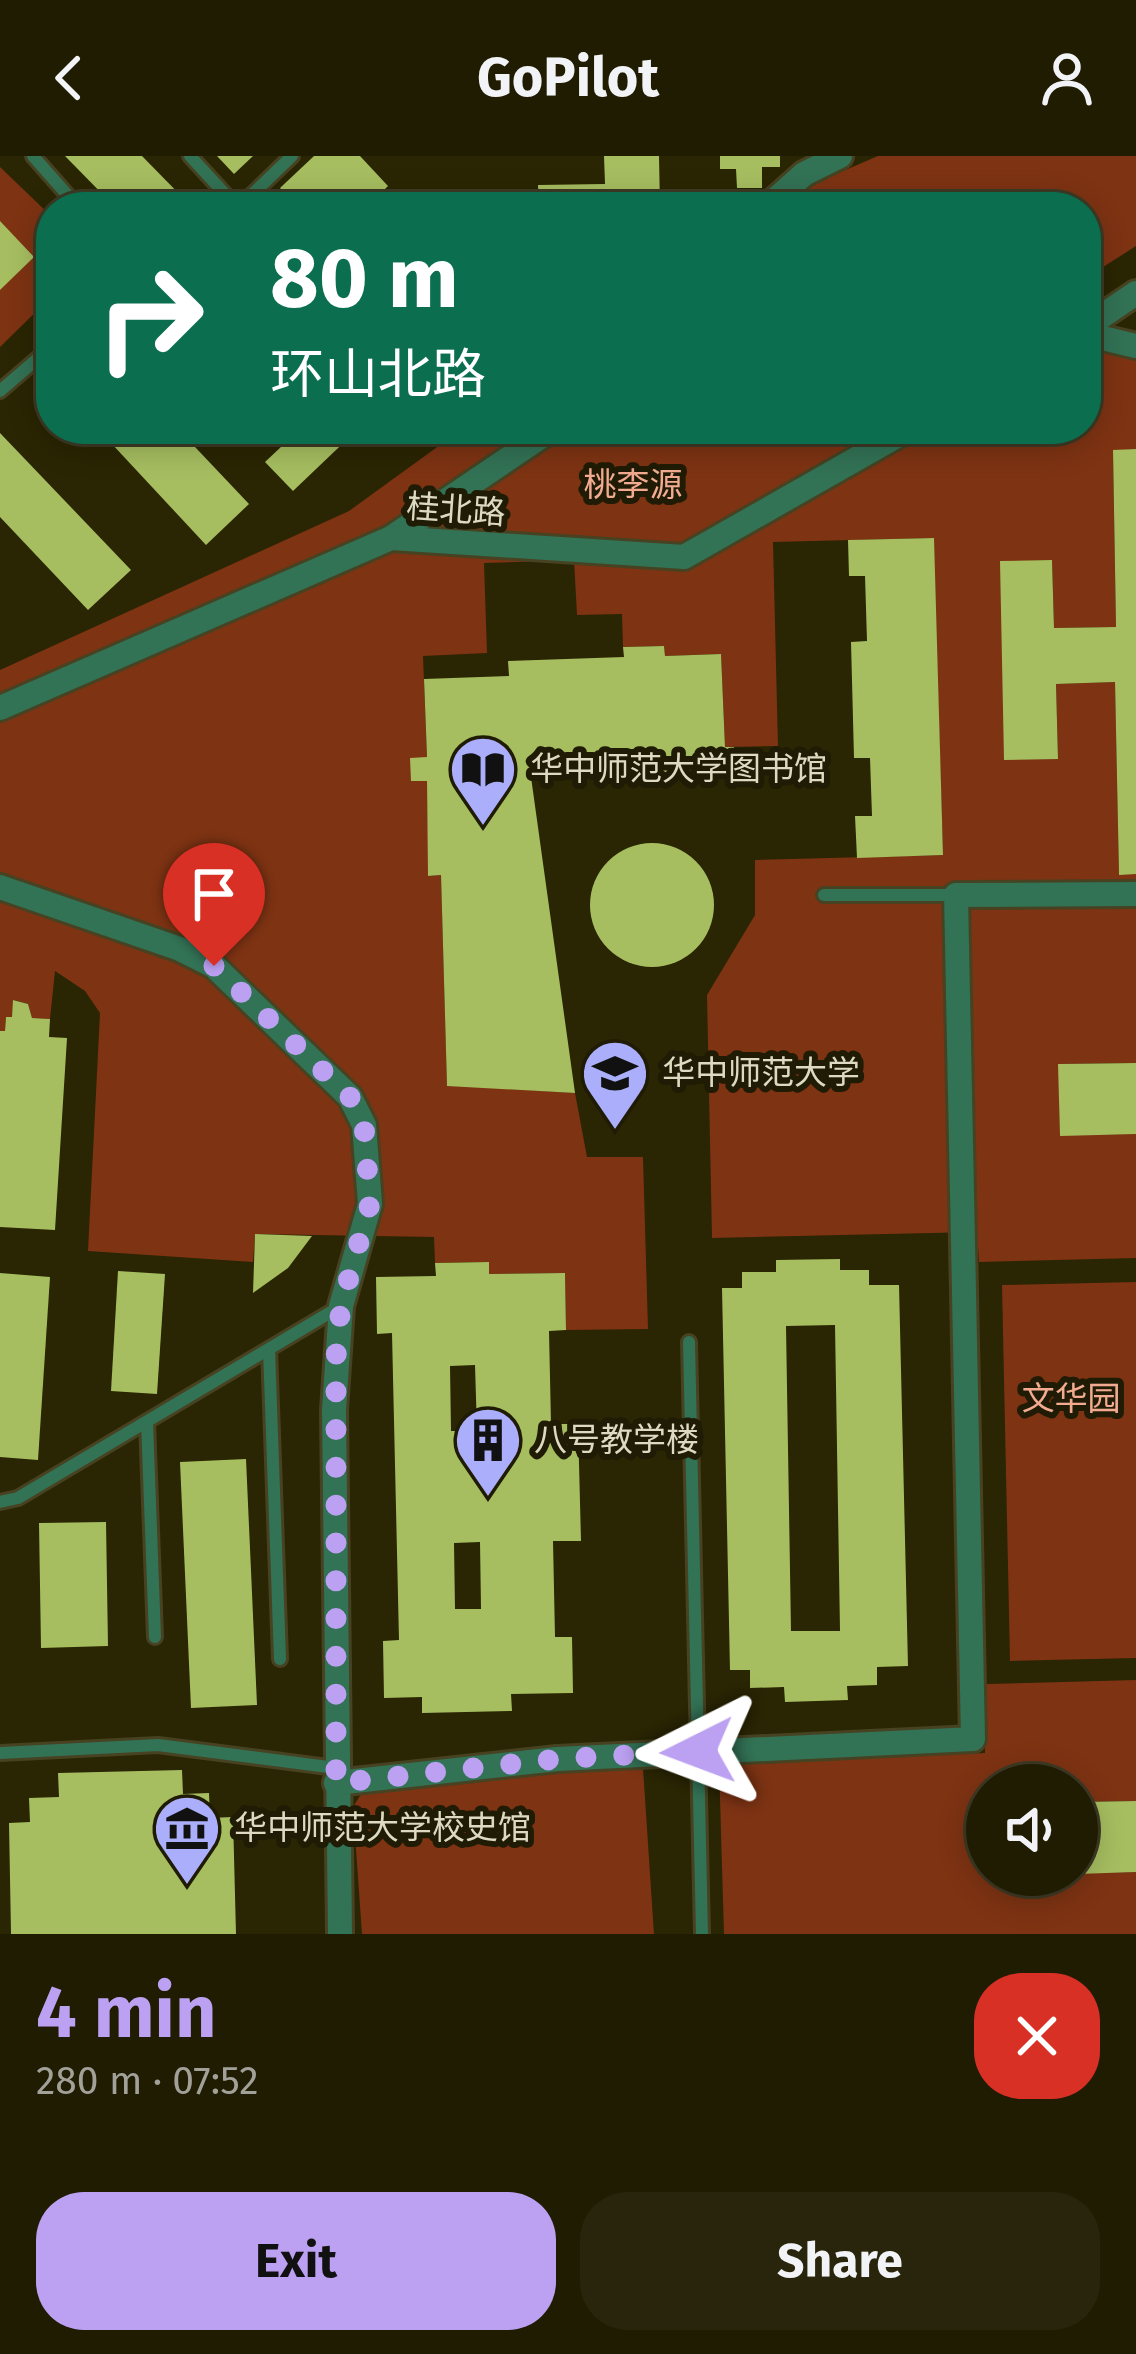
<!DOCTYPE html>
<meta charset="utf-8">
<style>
:root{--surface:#201c02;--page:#28250c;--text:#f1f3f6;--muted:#a2a199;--line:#3d3a24;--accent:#bca0f2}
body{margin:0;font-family:"Fira Sans","Noto Sans SC",sans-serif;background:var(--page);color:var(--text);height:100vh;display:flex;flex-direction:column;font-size:45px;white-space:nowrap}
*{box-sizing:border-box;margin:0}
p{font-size:39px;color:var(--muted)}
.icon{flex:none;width:66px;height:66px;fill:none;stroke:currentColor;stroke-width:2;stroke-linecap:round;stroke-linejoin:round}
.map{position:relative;height:1778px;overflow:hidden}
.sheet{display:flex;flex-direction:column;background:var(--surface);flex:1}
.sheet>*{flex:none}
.hud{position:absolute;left:36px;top:36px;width:1065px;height:252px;border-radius:48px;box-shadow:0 6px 30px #0003,0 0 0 3px var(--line);background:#0b6e4f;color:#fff;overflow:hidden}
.controls{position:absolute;left:966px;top:1608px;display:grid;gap:24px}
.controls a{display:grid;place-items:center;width:132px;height:132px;border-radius:50%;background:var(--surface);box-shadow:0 6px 30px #0003,0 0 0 3px var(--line);font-size:60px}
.pin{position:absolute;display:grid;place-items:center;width:102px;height:102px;color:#fff;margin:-123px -51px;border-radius:50% 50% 50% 0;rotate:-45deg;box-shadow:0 0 12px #0007}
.pin .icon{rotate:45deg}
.me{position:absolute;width:132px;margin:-66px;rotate:267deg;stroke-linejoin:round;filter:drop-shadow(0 0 9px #0008)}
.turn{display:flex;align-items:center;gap:42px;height:252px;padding:0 36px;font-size:54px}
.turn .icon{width:156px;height:156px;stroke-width:2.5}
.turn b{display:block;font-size:84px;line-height:102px}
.round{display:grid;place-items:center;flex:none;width:126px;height:126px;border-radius:48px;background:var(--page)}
.summary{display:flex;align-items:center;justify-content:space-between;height:204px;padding:0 36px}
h1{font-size:72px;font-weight:700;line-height:90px;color:var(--accent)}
.cta{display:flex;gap:24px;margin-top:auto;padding:24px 36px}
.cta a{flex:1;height:138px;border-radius:48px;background:var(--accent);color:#111;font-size:48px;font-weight:700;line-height:138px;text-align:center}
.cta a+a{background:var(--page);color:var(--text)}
header{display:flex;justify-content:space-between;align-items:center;height:156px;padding:0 36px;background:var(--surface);font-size:54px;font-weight:700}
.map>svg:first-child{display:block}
.green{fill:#7e3313}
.building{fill:#a6be60;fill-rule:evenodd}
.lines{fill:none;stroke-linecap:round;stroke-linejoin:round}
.service-casing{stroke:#474221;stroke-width:18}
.minor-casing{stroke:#474221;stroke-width:30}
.service{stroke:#327255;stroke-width:12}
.minor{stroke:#327255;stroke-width:24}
.route{stroke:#bca0f2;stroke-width:21;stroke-dasharray:0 37.8}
.labels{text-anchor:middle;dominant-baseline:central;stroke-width:12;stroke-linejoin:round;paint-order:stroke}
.park-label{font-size:33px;fill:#f2ab90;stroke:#1f1b04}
.street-label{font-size:33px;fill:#dddac1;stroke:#1f1b04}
.poi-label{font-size:33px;fill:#dddac1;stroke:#1f1b04;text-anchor:start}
</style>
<header><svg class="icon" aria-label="back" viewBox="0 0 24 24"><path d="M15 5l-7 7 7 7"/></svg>GoPilot<svg class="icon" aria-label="person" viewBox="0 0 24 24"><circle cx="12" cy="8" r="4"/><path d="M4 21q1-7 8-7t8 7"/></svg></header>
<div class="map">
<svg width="1136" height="1778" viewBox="0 0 1136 1778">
<rect width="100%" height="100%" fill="#2a2502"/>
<g class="green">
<path d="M878,0H1136V90L1086,122V51H785L815,27Z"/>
<path d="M0,11L51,60V141L0,191Z"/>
<path d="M1086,184L1136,197V293L1113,295L1116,471L1054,472L1052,404L1000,406L1058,603L1056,528L1115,526L1119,718H1136V907L1059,908L1060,979L1136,978V1102L979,1106L977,1076L712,1082L707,839L755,759V704L943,699L933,382L773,386L778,590L725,591L721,498L665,500L664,490L623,491L622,458L577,459L574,404L484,407L487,497L423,500L427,601L411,624L427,625L429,720L441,719L447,929L575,937L587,1001H643L648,1173L566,1174L565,1117L489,1118L488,1106L435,1107L434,1081L255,1078L253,1106L88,1095L100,857L85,835L55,815L50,863L32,862L28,848L14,844L12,861H6L5,875H0V514L349,355L462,273H1086Z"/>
<path d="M1136,1126V1502L1010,1505L1002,1129Z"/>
<path d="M1136,1524V1645L1077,1646V1629H987V1719L1136,1716V1778H724L719,1608L985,1597L986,1528Z"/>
<path d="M634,1609L643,1612L654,1778H362L353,1651L361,1638Z"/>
</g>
<g class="building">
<path d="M65,0H142L192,51H115Z"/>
<path d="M217,0H253L234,18Z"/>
<path d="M314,0H360L388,30L367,51H298L280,32Z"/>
<path d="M604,0H659L660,51H539L538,29L605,28Z"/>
<path d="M720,0H780V11H762V32H737L736,13H720Z"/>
<path d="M0,65L34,101L0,134Z"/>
<path d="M98,273H178L249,348L206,389Z"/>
<path d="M300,273H358L293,335L265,306Z"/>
<path d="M0,277L131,414L88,454L0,361Z"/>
<path d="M1136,293V718L1119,719L1115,526L1056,528L1058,603L1004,604L1000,405L1052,404L1054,472L1116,471L1113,294Z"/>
<path d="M934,382L943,699L857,702L855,660H872L870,602H854L851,486L867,485L865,420H849L848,384Z"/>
<path d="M664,490L665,500L721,498L725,591H734L735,614L531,621L575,937L447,930L441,719L428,720L427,625H411L410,602L427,601L424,523L509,520L508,505L624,501L623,491Z"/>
<circle cx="652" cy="749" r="62"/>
<path d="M13,844L28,848L32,862L50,863L49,881L67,882L55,1074L0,1071V875H5L6,861H12Z"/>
<path d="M1136,907V978L1060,980L1058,908Z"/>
<path d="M255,1078L312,1080L288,1112L253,1137Z"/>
<path d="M840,1103V1114H869V1129H899L908,1510L877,1511V1529L847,1530L848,1544L785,1546L784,1531L750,1532V1514H730L722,1132H742V1116H776V1104ZM835,1169L840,1475H791L786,1170Z"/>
<path d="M489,1106V1118L565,1117L566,1174L549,1175L551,1268H578L581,1385H553L555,1481H572L573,1537L511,1538L512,1555L422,1557V1541L384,1542L383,1485L399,1484L392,1177L377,1178L376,1121L436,1120L435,1107ZM475,1209L477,1275H451L450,1210ZM480,1386L481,1453H455L454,1387Z"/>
<path d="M118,1115L165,1118L157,1238L111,1235Z"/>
<path d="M0,1117L50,1121L38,1304L0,1301Z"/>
<path d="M246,1303L257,1549L191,1552L180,1306Z"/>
<path d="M106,1366L108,1490L41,1492L39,1367Z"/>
<path d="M182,1614L183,1638L209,1637L210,1662L233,1661L236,1778H11L9,1667L30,1666L29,1642L59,1641L58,1617Z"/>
<path d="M1136,1645V1716L1077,1718V1646Z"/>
</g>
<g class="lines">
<defs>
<g id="service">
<path d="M33,0L78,51"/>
<path d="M190,0L237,51"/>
<path d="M239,51L292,0"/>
<path d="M0,235L51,191"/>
<path d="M824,739H955"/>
<path d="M689,1186L702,1778"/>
<path d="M269,1193L280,1503"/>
<path d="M147,1266L155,1481"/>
<path d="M0,1346L18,1342L341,1150"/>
<path d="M0,1597L158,1589L336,1612"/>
</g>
<g id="minor">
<path d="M767,51L804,18L840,0"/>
<path d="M1086,171L1136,137"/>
<path d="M1086,178L1136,190"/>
<path d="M391,382L552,273"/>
<path d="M0,552L391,382L684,401L909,273"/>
<path d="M0,731L180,793L214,810L350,941L364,969L370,1048L341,1150L334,1254L340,1778"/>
<path d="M336,1627L557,1603L973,1583L956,739L1136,738"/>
</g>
</defs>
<use href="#service" class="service-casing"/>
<use href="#minor" class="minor-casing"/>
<use href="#service" class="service"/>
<use href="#minor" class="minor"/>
</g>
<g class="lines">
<path class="route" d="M214,810L350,941L364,969L370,1048L341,1150L336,1201V1627L557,1603L698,1595"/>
</g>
<defs>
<symbol id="library-pin" viewBox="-11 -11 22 30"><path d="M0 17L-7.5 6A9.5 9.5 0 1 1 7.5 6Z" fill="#abaffb" stroke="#1f1b04"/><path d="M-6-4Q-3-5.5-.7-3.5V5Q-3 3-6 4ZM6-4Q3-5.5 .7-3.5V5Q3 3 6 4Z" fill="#111"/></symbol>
<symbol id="university-pin" viewBox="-11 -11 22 30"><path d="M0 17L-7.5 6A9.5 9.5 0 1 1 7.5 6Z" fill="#abaffb" stroke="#1f1b04"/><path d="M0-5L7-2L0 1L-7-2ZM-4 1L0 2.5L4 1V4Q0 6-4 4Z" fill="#111"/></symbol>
<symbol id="building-pin" viewBox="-11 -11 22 30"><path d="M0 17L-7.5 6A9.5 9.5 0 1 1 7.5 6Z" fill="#abaffb" stroke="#1f1b04"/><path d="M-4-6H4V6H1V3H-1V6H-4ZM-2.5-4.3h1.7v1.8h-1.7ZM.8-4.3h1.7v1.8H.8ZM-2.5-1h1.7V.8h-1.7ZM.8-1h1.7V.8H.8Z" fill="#111"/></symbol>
<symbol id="museum-pin" viewBox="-11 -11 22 30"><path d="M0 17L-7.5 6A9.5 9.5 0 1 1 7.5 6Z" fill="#abaffb" stroke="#1f1b04"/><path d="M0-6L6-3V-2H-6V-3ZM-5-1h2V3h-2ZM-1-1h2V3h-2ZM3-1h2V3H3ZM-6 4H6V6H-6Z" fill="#111"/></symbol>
</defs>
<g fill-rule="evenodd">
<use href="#library-pin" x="445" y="575" width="76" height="104"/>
<use href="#university-pin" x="577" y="879" width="76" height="104"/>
<use href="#building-pin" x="450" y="1246" width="76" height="104"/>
<use href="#museum-pin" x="149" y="1634" width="76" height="104"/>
</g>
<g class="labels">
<g class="park-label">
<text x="633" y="329">桃李源</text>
<text x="1071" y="1243">文华园</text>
</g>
<g class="street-label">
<text transform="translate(456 354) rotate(4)">桂北路</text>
</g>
<g class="poi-label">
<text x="530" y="613">华中师范大学图书馆</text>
<text x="662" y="917">华中师范大学</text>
<text x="534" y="1284">八号教学楼</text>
<text x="234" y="1672">华中师范大学校史馆</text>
</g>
</g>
</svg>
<div class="controls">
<a><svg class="icon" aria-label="sound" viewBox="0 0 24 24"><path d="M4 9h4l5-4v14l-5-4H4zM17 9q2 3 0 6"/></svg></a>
</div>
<div class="pin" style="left:214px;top:810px;background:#d93025"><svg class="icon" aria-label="arrive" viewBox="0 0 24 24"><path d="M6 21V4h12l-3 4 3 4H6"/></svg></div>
<svg class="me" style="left:698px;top:1595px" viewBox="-20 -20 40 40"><path d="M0-17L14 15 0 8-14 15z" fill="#bca0f2" stroke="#fff" stroke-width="4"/></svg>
<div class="hud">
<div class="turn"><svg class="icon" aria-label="right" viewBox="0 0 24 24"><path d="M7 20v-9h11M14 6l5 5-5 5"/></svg><div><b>80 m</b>环山北路</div></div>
</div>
</div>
<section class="sheet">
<div class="summary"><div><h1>4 min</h1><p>280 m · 07:52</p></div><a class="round" style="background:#d93025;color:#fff"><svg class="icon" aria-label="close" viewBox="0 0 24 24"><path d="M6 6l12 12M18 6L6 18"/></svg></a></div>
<div class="cta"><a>Exit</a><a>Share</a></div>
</section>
